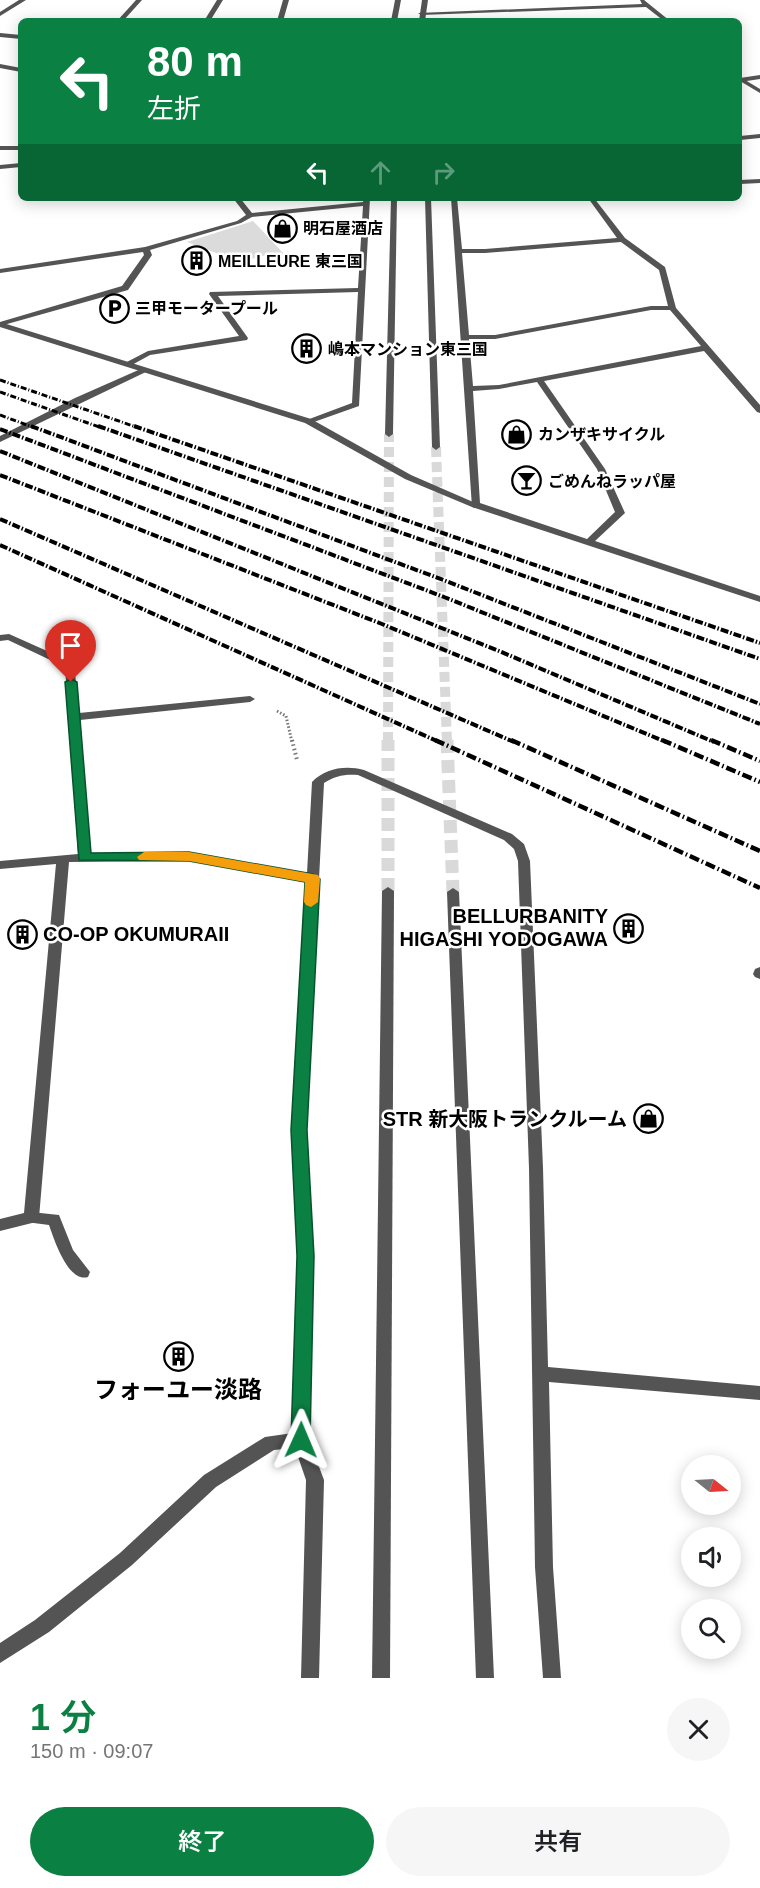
<!DOCTYPE html>
<html lang="ja">
<meta charset="utf-8">
<style>
:root{--surface:#fff;--page:#f6f6f6;--text:#202124;--muted:#757577;--accent:#0b8043}
body{margin:0;font-family:Arial,"Noto Sans JP",sans-serif;background:var(--page);color:var(--text);height:100vh;display:flex;flex-direction:column;font-size:22px;white-space:nowrap}
*{box-sizing:border-box;margin:0}
p{font-size:20px;color:var(--muted)}
.icon{flex:none;width:33px;height:33px;fill:none;stroke:currentColor;stroke-width:2;stroke-linecap:round;stroke-linejoin:round}
.map{position:relative;height:1678px;overflow:hidden}
.side{display:flex;flex-direction:column;background:var(--surface);flex:1}
.side>*{flex:none}
.guide{position:absolute;left:18px;top:18px;width:724px;height:183px;border-radius:9px;box-shadow:0 3px 15px #0003;background:#0b8043;color:#fff;overflow:hidden}
.needle{width:39px;rotate:108deg}
.fabs{position:absolute;left:681px;top:1455px;display:grid;gap:12px}
.fabs a{display:grid;place-items:center;width:60px;height:60px;border-radius:50%;background:var(--surface);box-shadow:0 3px 15px #0003;font-size:30px}
.pin{position:absolute;display:grid;place-items:center;width:51px;height:51px;color:#fff;margin:-62px -26px;border-radius:50% 50% 50% 0;rotate:-45deg;box-shadow:0 0 6px #0007}
.pin .icon{rotate:45deg}
.me{position:absolute;width:66px;margin:-33px;rotate:1deg;stroke-linejoin:round;filter:drop-shadow(0 0 4px #0008)}
.turn{display:flex;align-items:center;gap:21px;height:126px;padding:0 30px;font-size:27px}
.turn .icon{width:78px;height:78px;stroke-width:2.5}
.turn b{display:block;font-size:42px;line-height:51px}
.lanes{display:flex;align-items:center;height:57px;padding:0 30px;background:#0003;justify-content:center;gap:30px;direction:ltr}
.lanes .off{opacity:.35}
.round{display:grid;place-items:center;flex:none;width:63px;height:63px;border-radius:32px;background:var(--page)}
.head{display:flex;align-items:center;justify-content:space-between;height:102px;padding:0 30px}
h1{font-size:36px;font-weight:600;line-height:45px;color:var(--accent)}
.button{display:flex;gap:12px;margin-top:auto;padding:12px 30px}
.button a{flex:1;height:69px;border-radius:36px;background:var(--accent);color:#fff;font-size:24px;font-weight:600;line-height:69px;text-align:center}
.button a+a{background:var(--page);color:var(--text)}
.map>svg:first-child{display:block}
.green{fill:#dbdbdb}
.lines{fill:none;stroke-linecap:round;stroke-linejoin:round}
.tertiary-tunnel-far1{stroke:#d9d9d9;stroke-width:10;stroke-dasharray:10 5;stroke-linecap:butt}
.tertiary-tunnel{stroke:#d9d9d9;stroke-width:13;stroke-dasharray:13 7;stroke-linecap:butt}
.path-far1{stroke:#767676;stroke-width:3;stroke-dasharray:1.5 2;stroke-linecap:butt}
.path{stroke:#767676;stroke-width:4;stroke-dasharray:1.5 3;stroke-linecap:butt}
.service{fill:#545454;fill-rule:evenodd}
.minor{fill:#545454;fill-rule:evenodd}
.tertiary{fill:#545454;fill-rule:evenodd}
.rail-far2{stroke:#000;stroke-width:3;stroke-dasharray:6 2 1 2;stroke-linecap:butt}
.rail-far1{stroke:#000;stroke-width:4;stroke-dasharray:8 2 1.5 2;stroke-linecap:butt}
.rail{stroke:#000;stroke-width:4.5;stroke-dasharray:10 3 1.5 3;stroke-linecap:butt}
.route{fill:#0b8043;stroke:#07532c;stroke-width:1.5}
.slow{fill:#f59e0b}
.labels{text-anchor:middle;dominant-baseline:central;stroke-width:5;stroke-linejoin:round;paint-order:stroke}
.far-poi-label{font-size:16px;font-weight:bold;fill:#000;stroke:#fff;text-anchor:start}
.poi-label{font-size:20px;font-weight:bold;fill:#000;stroke:#fff;text-anchor:end}
.near-poi-label{font-size:24px;font-weight:bold;fill:#000;stroke:#fff}
</style>
<div class="map">
<svg width="760" height="1678" viewBox="0 0 760 1678">
<rect width="100%" height="100%" fill="#fff"/>
<path class="green" d="M253,221L285,255H266L240,262L187,242Z"/>
<g class="lines">
<g class="tertiary-tunnel-far1">
<path d="M436,447L447,742"/>
<path d="M388,742L389,434"/>
</g>
<g class="tertiary-tunnel">
<path d="M447,740L453,892"/>
<path d="M388,891V740"/>
</g>
<path class="path-far1" d="M277,711L286,716L292,742"/>
<path class="path" d="M292,740L297,760"/>
<g class="service">
<path d="M760,967V979L755,977L753,974L755,969Z"/>
<path d="M31,1212L59,1215L73,1250L90,1272L88,1277C68,1283 54,1239 49,1225L26,1222L23,1218L26,1214Z"/>
</g>
<g class="minor">
<path d="M136,0H142L123,21H117Z"/>
<path d="M217,0H223L210,21H204Z"/>
<path d="M283,0H289L283,21H277Z"/>
<path d="M640,0H644L670,21H664L646,7L421,15L418,13L642,4Z"/>
<path d="M0,33L21,35V39L0,37Z"/>
<path d="M0,64L21,68V72L0,68Z"/>
<path d="M740,77L760,89V93L740,81Z"/>
<path d="M760,134V138L740,140V136Z"/>
<rect x="0" y="146" width="21" height="4"/>
<path d="M21,163V167L0,169V165Z"/>
<path d="M760,179V183L740,184V180Z"/>
<path d="M233,198H240L252,213L363,202L364,198H370L359,406L311,423L304,421L352,403L358,292L218,296L248,338L247,340L150,355L130,366L123,364L148,351L239,336L209,294L210,292L358,288L363,206L252,217L241,223L150,250L152,255L128,290L0,326V322L122,286L144,255L143,252L0,273V269L145,247L237,221L246,215Z"/>
<path d="M451,198H457L462,249H485L617,238L588,198H594L625,238L665,267L676,308L760,405V413L757,412L704,351L544,381L605,469L625,513L595,541L760,596V602L472,507ZM621,242L659,270L668,306H651L495,335H469L462,253H485ZM651,310H670L701,346L499,385L473,386L469,339H495ZM537,382L597,469L615,512L587,539L480,503L473,391L499,389Z"/>
<path d="M143,368L150,370L0,442V436L75,398Z"/>
<path d="M9,634L74,663L79,713L250,696L255,699L250,702L80,720L90,853H189L307,873L312,782C325,768 346,765 364,770L512,834L524,844L530,861L543,1168L548,1367L760,1386V1400L549,1382L553,1567L561,1678H543L535,1567L529,1168L518,861L514,849L504,840L358,775C344,774 335,776 324,783L306,1129L314,1256L309,1440L324,1480L319,1678H301L306,1480L295,1448L274,1450L216,1487L132,1565L49,1632L0,1663V1643L35,1620L120,1553L204,1475L265,1437L293,1433L298,1256L292,1129L306,881L189,861L69,862L39,1218L36,1222L0,1231V1219L24,1213L56,864L0,869V861L78,854L65,667L8,640L0,641V635Z"/>
</g>
<g class="tertiary">
<path d="M19,0H26L0,16V12Z"/>
<path d="M395,0H401L397,21H391Z"/>
<path d="M422,0H428L425,21H419Z"/>
<path d="M760,75V79L740,82V78Z"/>
<path d="M391,198H397L393,434L389,437L385,434Z"/>
<path d="M425,198H431L440,447L436,450L432,447Z"/>
<path d="M0,322L311,419L411,475L480,505L475,508L472,507L405,479L305,423L0,327Z"/>
<path d="M388,887L394,891L390,1678H372L382,891Z"/>
<path d="M453,888L459,892L494,1678H476L447,892Z"/>
</g>
<g class="rail-far2">
<path d="M0,380L139,428"/>
<path d="M0,392L102,428"/>
<path d="M0,415L35,428"/>
</g>
<g class="rail-far1">
<path d="M31,426L446,581L760,704"/>
<path d="M98,426L760,659"/>
<path d="M134,426L760,643"/>
<path d="M0,429L444,597L760,724"/>
<path d="M0,451L499,651L714,742"/>
<path d="M0,475L382,624L666,742"/>
<path d="M0,519L514,742"/>
<path d="M0,545L439,742"/>
</g>
<g class="rail">
<path d="M435,740L760,888"/>
<path d="M511,740L760,851"/>
<path d="M662,740L760,782"/>
<path d="M711,740L760,761"/>
</g>
</g>
<path class="route" d="M71,679L77,682L91,853L189,852L313,874L320,879L307,1130L314,1256L310,1440L308,1446L301,1449L294,1446L291,1440L297,1256L291,1130L305,882L189,861L79,860L65,682Z"/>
<path class="slow" d="M144,852H189L318,875L320,879L318,902L311,907L306,905L304,902L305,882L189,861L139,860L137,857Z"/>
<defs>
<symbol id="shop-ring" viewBox="-11 -11 22 22"><circle r="9.5" fill="#fff" stroke="#000" stroke-width="1.5"/><path d="M-5-2.5h2.3a2.7 3.5 0 0 1 5.4 0H5L5.5 6h-11ZM-1.5-2.5h3a1.5 2.3 0 0 0-3 0Z" fill="#000"/></symbol>
<symbol id="building-ring" viewBox="-11 -11 22 22"><circle r="9.5" fill="#fff" stroke="#000" stroke-width="1.5"/><path d="M-4-6H4V6H1V3H-1V6H-4ZM-2.5-4.3h1.7v1.8h-1.7ZM.8-4.3h1.7v1.8H.8ZM-2.5-1h1.7V.8h-1.7ZM.8-1h1.7V.8H.8Z" fill="#000"/></symbol>
<symbol id="parking-ring" viewBox="-11 -11 22 22"><circle r="9.5" fill="#fff" stroke="#000" stroke-width="1.5"/><path d="M-3.5-5.5H1a3.5 3.5 0 0 1 0 7H-1V5.5H-3.5ZM-1-3.4V-.6H.8a1.4 1.4 0 0 0 0-2.8Z" fill="#000"/></symbol>
<symbol id="bar-ring" viewBox="-11 -11 22 22"><circle r="9.5" fill="#fff" stroke="#000" stroke-width="1.5"/><path d="M-6-5H6L.8 .8V4.5H3.5V6h-7V4.5H-.8V.8Z" fill="#000"/></symbol>
</defs>
<g fill-rule="evenodd">
<use href="#shop-ring" x="266" y="212" width="33" height="33"/>
<use href="#building-ring" x="180" y="244" width="33" height="33"/>
<use href="#parking-ring" x="98" y="292" width="33" height="33"/>
<use href="#building-ring" x="290" y="332" width="33" height="33"/>
<use href="#shop-ring" x="500" y="418" width="33" height="33"/>
<use href="#bar-ring" x="510" y="464" width="33" height="33"/>
<use href="#building-ring" x="612" y="912" width="33" height="33"/>
<use href="#building-ring" x="6" y="918" width="33" height="33"/>
<use href="#shop-ring" x="632" y="1102" width="33" height="33"/>
<use href="#building-ring" x="162" y="1340" width="33" height="33"/>
</g>
<g class="labels">
<g class="far-poi-label">
<text x="303" y="228">明石屋酒店</text>
<text x="218" y="261">MEILLEURE 東三国</text>
<text x="135" y="308">三甲モータープール</text>
<text x="328" y="349">嶋本マンション東三国</text>
<text x="538" y="434">カンザキサイクル</text>
<text x="548" y="481">ごめんねラッパ屋</text>
</g>
<g class="poi-label">
<text x="608" y="916">BELLURBANITY<tspan x="608" dy="23">HIGASHI YODOGAWA</tspan></text>
<text x="43" y="934" text-anchor="start">CO-OP OKUMURAII</text>
<text x="627" y="1119">STR 新大阪トランクルーム</text>
</g>
<g class="near-poi-label">
<text x="178" y="1389">フォーユー淡路</text>
</g>
</g>
</svg>
<div class="fabs">
<a><svg class="needle" viewBox="-14 -14 28 28"><path d="M0-13l5 13h-10z" fill="#e53935"/><path d="M0 13l5-13h-10z" fill="#757577"/></svg></a>
<a><svg class="icon" aria-label="sound" viewBox="0 0 24 24"><path d="M4 9h4l5-4v14l-5-4H4zM17 9q2 3 0 6"/></svg></a>
<a><svg class="icon" aria-label="search" viewBox="0 0 24 24"><circle cx="10" cy="10" r="6"/><path d="M15 15l6 6"/></svg></a>
</div>
<div class="pin" style="left:71px;top:682px;background:#d93025"><svg class="icon" aria-label="arrive" viewBox="0 0 24 24"><path d="M6 21V4h12l-3 4 3 4H6"/></svg></div>
<svg class="me" style="left:301px;top:1440px" viewBox="-20 -20 40 40"><path d="M0-17L14 15 0 8-14 15z" fill="#0b8043" stroke="#fff" stroke-width="4"/></svg>
<div class="guide">
<div class="turn"><svg class="icon" aria-label="left" viewBox="0 0 24 24"><path d="M17 20v-9H6M10 6l-5 5 5 5"/></svg><div><b>80 m</b>左折</div></div>
<div class="lanes"><svg class="icon" aria-label="left" viewBox="0 0 24 24"><path d="M17 20v-9H6M10 6l-5 5 5 5"/></svg><svg class="icon off" aria-label="ahead" viewBox="0 0 24 24"><path d="M12 20V5M6 11l6-6 6 6"/></svg><svg class="icon off" aria-label="right" viewBox="0 0 24 24"><path d="M7 20v-9h11M14 6l5 5-5 5"/></svg></div>
</div>
</div>
<section class="side">
<div class="head"><div><h1>1 分</h1><p>150 m · 09:07</p></div><a class="round"><svg class="icon" aria-label="close" viewBox="0 0 24 24"><path d="M6 6l12 12M18 6L6 18"/></svg></a></div>
<div class="button"><a>終了</a><a>共有</a></div>
</section>
